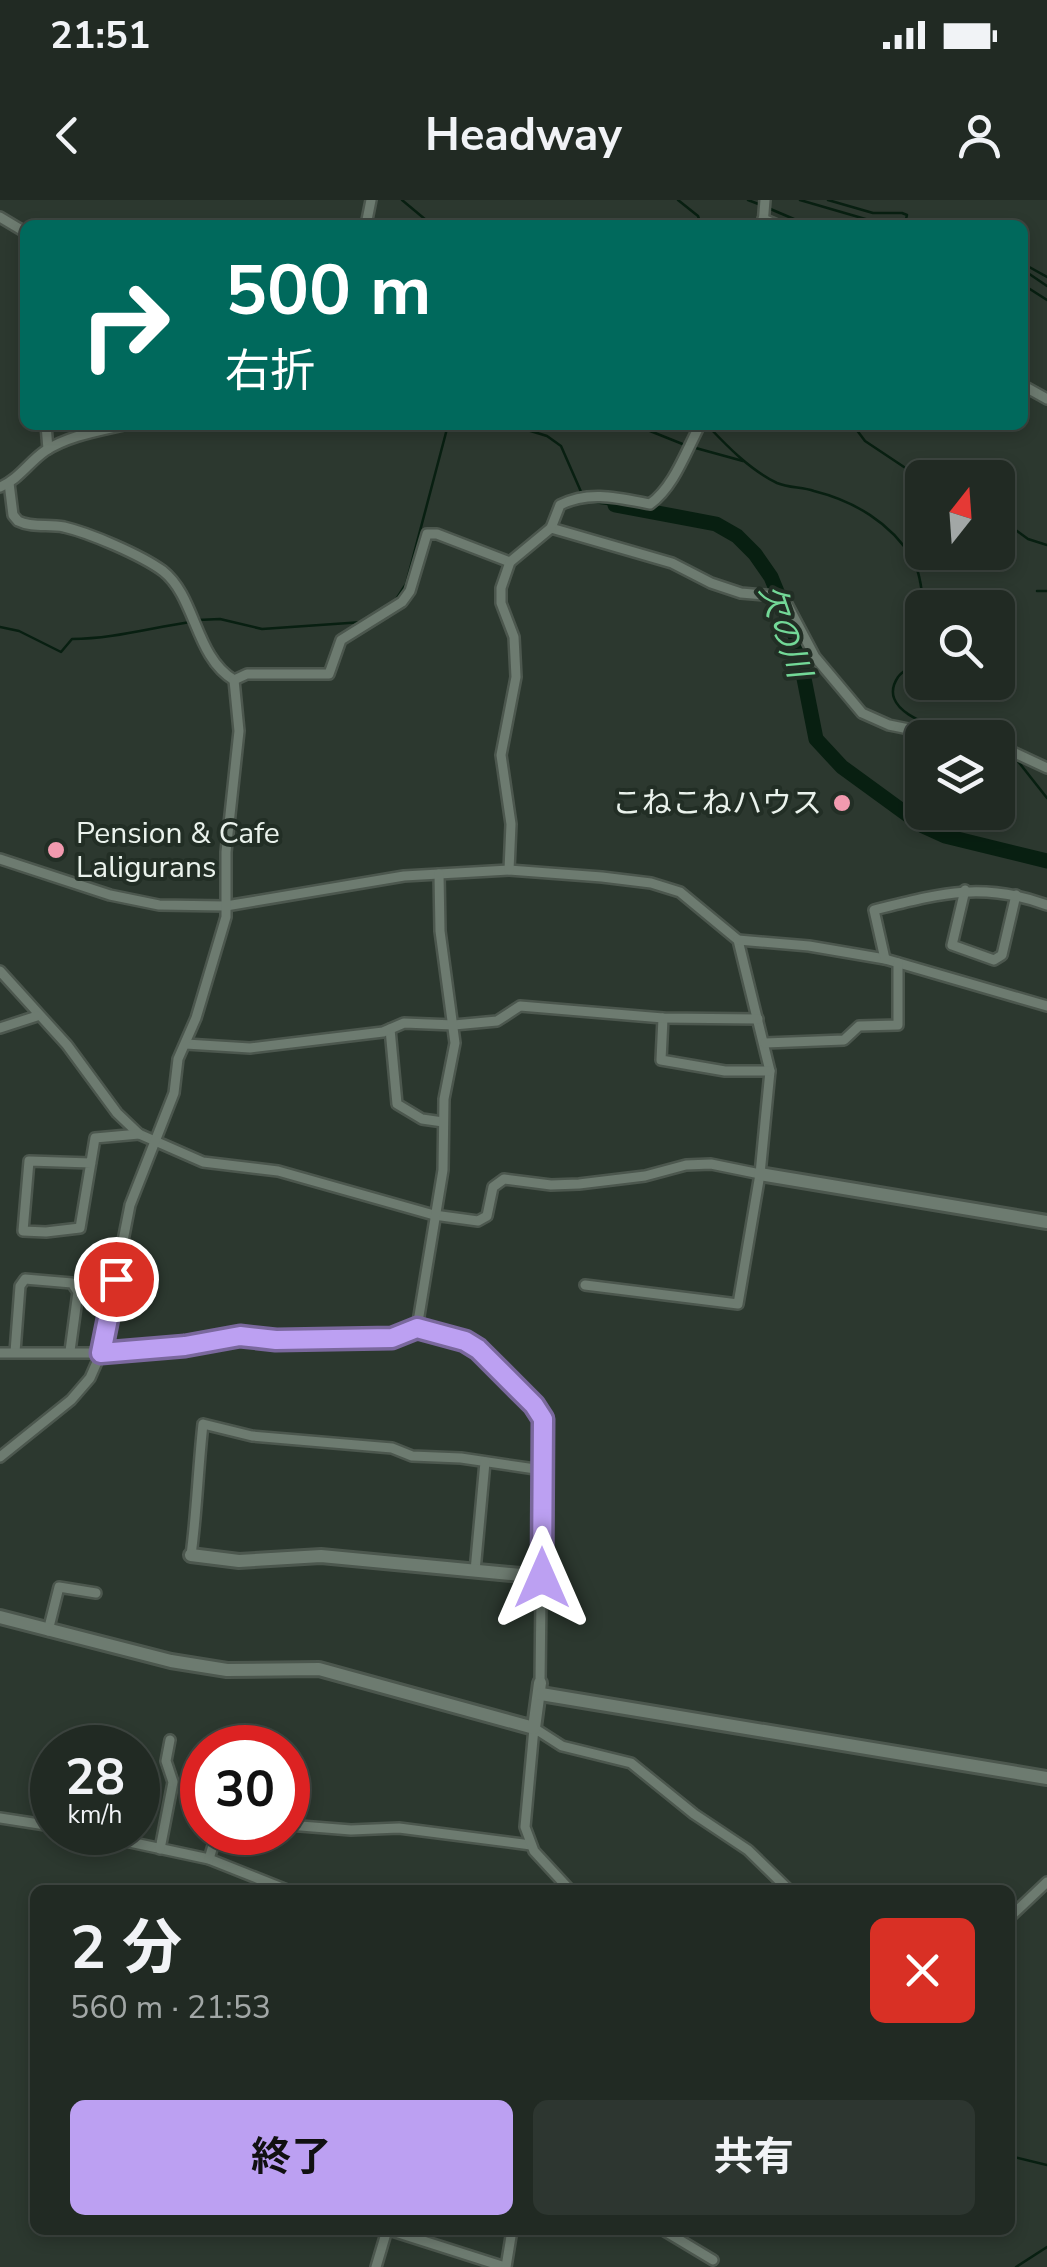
<!DOCTYPE html>
<html lang="ja">
<meta charset="utf-8">
<style>
:root{--surface:#212a23;--page:#2d3630;--text:#f1f3f6;--muted:#a2a7a6;--line:#3e4641;--accent:#bca0f2}
body{margin:0;font-family:"Nunito Sans","Noto Sans JP",sans-serif;background:var(--page);color:var(--text);height:100vh;display:flex;flex-direction:column;font-size:38px;white-space:nowrap}
*{box-sizing:border-box;margin:0}
p{font-size:32px;color:var(--muted)}
.icon{flex:none;width:55px;height:55px;fill:none;stroke:currentColor;stroke-width:2;stroke-linecap:round;stroke-linejoin:round}
.map{position:relative;flex:1;overflow:hidden}
.sheet{position:absolute;left:30px;top:1685px;width:985px;height:350px;display:flex;flex-direction:column;background:var(--surface);border-radius:15px;box-shadow:0 5px 15px #0003,0 0 0 2px var(--line)}
.sheet>*{flex:none}
.banner{position:absolute;left:20px;top:20px;width:1008px;height:210px;border-radius:15px;box-shadow:0 5px 15px #0003,0 0 0 2px var(--line);background:#00695c;color:#fff;overflow:hidden}
.needle{width:65px;rotate:17deg}
.controls{position:absolute;left:905px;top:260px;display:grid;gap:20px}
.controls a{display:grid;place-items:center;width:110px;height:110px;border-radius:15px;background:var(--surface);box-shadow:0 5px 15px #0003,0 0 0 2px var(--line);font-size:50px}
.speed{position:absolute;left:30px;top:1525px;display:flex;gap:20px;font-size:50px;font-weight:700;text-align:center}
.speed>*{display:grid;place-content:center;width:130px;height:130px;border-radius:50%;background:var(--surface);box-shadow:0 5px 15px #0003,0 0 0 2px var(--line);line-height:1}
.speed small{font-size:25px;font-weight:400}
.speed .limit{border:15px solid #d22;background:#fff;color:#111}
.pin{position:absolute;display:grid;place-items:center;width:85px;height:85px;color:#fff;margin:-42px;border:5px solid #fff;border-radius:50%;box-shadow:0 2px 10px #0007}
.me{position:absolute;width:110px;margin:-55px;rotate:0deg;stroke-linejoin:round;filter:drop-shadow(0 0 8px #0008)}
.turn{display:flex;align-items:center;gap:35px;height:210px;padding:0 40px;font-size:45px}
.turn .icon{width:130px;height:130px;stroke-width:2.5}
.turn b{display:block;font-size:70px;line-height:85px}
.round{display:grid;place-items:center;flex:none;width:105px;height:105px;border-radius:15px;background:var(--page)}
.overview{display:flex;align-items:center;justify-content:space-between;height:170px;padding:0 40px}
h1{font-size:60px;font-weight:700;line-height:75px}
.action{display:flex;gap:20px;margin-top:auto;padding:20px 40px}
.action a{flex:1;height:115px;border-radius:15px;background:var(--accent);color:#111;font-size:40px;font-weight:700;line-height:115px;text-align:center}
.action a+a{background:var(--page);color:var(--text)}
.status{display:flex;justify-content:space-between;align-items:center;height:70px;padding:0 50px;background:var(--surface);direction:ltr}
.status svg{height:28px;fill:currentColor}
header{display:flex;justify-content:space-between;align-items:center;height:130px;padding:0 40px;background:var(--surface);font-size:45px;font-weight:700}
.map>svg:first-child{display:block}
.lines{fill:none;stroke-linecap:round;stroke-linejoin:round}
.stream{stroke:#081f11;stroke-width:2.5}
.river{stroke:#081f11;stroke-width:15}
.street-casing{stroke:#4c574e;stroke-width:14}
.secondary-casing{stroke:#4c574e;stroke-width:18}
.street{stroke:#6d7b70;stroke-width:9}
.secondary{stroke:#6d7b70;stroke-width:12}
.route-casing{stroke:#7a689d;stroke-width:25}
.route{stroke:#bca0f2;stroke-width:18}
.poi-dot{fill:#f29aaf;stroke:#222e25;stroke-width:4}
.labels{text-anchor:middle;dominant-baseline:central;stroke-width:8;stroke-linejoin:round;paint-order:stroke}
.poi-label{font-size:30px;fill:#eaf2ec;stroke:#222e25;text-anchor:end}
.water-label{font-size:32px;font-style:italic;fill:#73d897;stroke:#222e25}
</style>
<div class="status"><b>21:51</b><svg viewBox="0 0 49 12"><path d="M0 12V9h3v3zM5 12V6h3v6zM10 12V3h3v9zM15 12V0h3v12zM26 1h20v11H26zM47 4h2v5h-2z"/></svg></div>
<header><svg class="icon" aria-label="back" viewBox="0 0 24 24"><path d="M15 5l-7 7 7 7"/></svg>Headway<svg class="icon" aria-label="person" viewBox="0 0 24 24"><circle cx="12" cy="8" r="4"/><path d="M4 21q1-7 8-7t8 7"/></svg></header>
<div class="map">
<svg width="1047" height="2067" viewBox="0 0 1047 2067">
<rect width="100%" height="100%" fill="#2c382f"/>
<g class="lines">
<g class="stream">
<path d="M402,0L432,25"/>
<path d="M678,0L698,16L701,25"/>
<path d="M748,0L761,5"/>
<path d="M800,0L886,25"/>
<path d="M828,0L873,13H902L907,15L905,23L913,25"/>
<path d="M768,8L808,25"/>
<path d="M1022,63L1047,77"/>
<path d="M1022,69L1047,86"/>
<path d="M1022,84L1047,100"/>
<path d="M511,225L547,236L561,246L582,294"/>
<path d="M635,225L685,245"/>
<path d="M707,225C727,246 750,270 777,283C789,288 802,287 814,291C854,301 891,323 912,358C925,380 926,431 919,455C915,466 904,469 898,477C876,510 931,526 952,532L968,523L987,521L1009,538L1012,547"/>
<path d="M853,225L865,241L922,279"/>
<path d="M692,247L743,261"/>
<path d="M587,301L615,305"/>
<path d="M998,317L1028,339L1047,345"/>
<path d="M1037,391H1047"/>
<path d="M395,401L406,384L448,225"/>
<path d="M198,420L220,419L262,429L363,422"/>
<path d="M0,427L19,431L61,452L72,439C112,439 150,428 190,422"/>
<path d="M1017,560L1047,598"/>
<path d="M1010,1956L1047,1965"/>
<path d="M1016,2067L1047,2047"/>
</g>
<path class="river" d="M615,305L716,324L737,336L755,354L771,377L796,438L816,539L842,567L923,626L945,636L1047,661"/>
<defs>
<g id="street">
<path d="M0,17L25,32"/>
<path d="M763,19L777,25"/>
<path d="M366,25L371,0"/>
<path d="M763,25L765,0"/>
<path d="M1022,185L1047,199"/>
<path d="M46,225L48,249"/>
<path d="M9,283L13,315L18,321C32,328 48,324 64,327C90,333 141,355 163,371C196,397 195,457 234,480"/>
<path d="M0,287C18,280 29,262 45,251C68,236 98,231 124,225"/>
<path d="M551,328L672,363L711,383L741,393L776,396L787,404L815,457L862,513L889,525L953,538"/>
<path d="M234,480L247,474H329L341,440L402,402L410,391L427,334H437L510,362"/>
<path d="M998,545L1047,568"/>
<path d="M0,659L110,695L159,705L226,706L404,676L509,670L602,677L651,683L680,692L738,740L770,871L760,974L738,1104L585,1085"/>
<path d="M509,670L511,624L501,555L516,477L514,437L501,403V388L510,362L551,328L560,305C589,290 619,298 650,304C674,287 686,251 700,225"/>
<path d="M965,690L952,745L994,760L1002,755L1016,695"/>
<path d="M738,740L809,746L885,759L1047,806"/>
<path d="M885,759L874,710C938,694 982,681 1047,705"/>
<path d="M0,771L67,845L117,913L139,934L203,962L278,971L434,1015L478,1021L487,1016L493,987L504,979L551,985L579,984L645,976L686,965L711,964L760,974"/>
<path d="M663,818L661,860L725,871H770"/>
<path d="M0,828L37,816"/>
<path d="M390,829L397,904L422,919L443,922"/>
<path d="M765,843L844,840L859,826L898,825V763"/>
<path d="M186,844L250,848L383,832L404,823L454,825L497,821L520,806L663,818L758,819"/>
<path d="M91,963L29,961L23,1031L46,1032L80,1028L95,938L139,934"/>
<path d="M417,1128L443,970L444,899L455,843L440,731L439,674"/>
<path d="M15,1152L20,1086L25,1079L72,1083L78,1092L70,1151"/>
<path d="M0,1153H101L185,1147L240,1136L277,1140L377,1139L406,1134L417,1128L465,1141L478,1149L533,1205L543,1219L540,1483"/>
<path d="M0,1257L71,1200L90,1178L101,1153L130,1005L174,893L178,859L196,818L226,717V652L239,531L234,480"/>
<path d="M191,1355C197,1311 198,1268 203,1224L252,1236L392,1248L412,1256L461,1258L542,1270"/>
<path d="M475,1371L485,1262"/>
<path d="M48,1431L59,1387L96,1393"/>
<path d="M0,1618L52,1626"/>
<path d="M288,1625L351,1630L399,1628L531,1645"/>
<path d="M83,1632L209,1659L287,1690"/>
<path d="M160,1649L173,1582L166,1561L170,1540"/>
<path d="M209,1659L217,1632"/>
<path d="M570,1690L534,1651L525,1627L534,1528L562,1546L631,1563L694,1614L748,1650L789,1690"/>
<path d="M1010,1717L1047,1682"/>
<path d="M389,2030L505,2067"/>
<path d="M663,2030L713,2060"/>
<path d="M376,2067L387,2030"/>
<path d="M506,2067L512,2030"/>
</g>
<g id="secondary">
<path d="M760,974L1047,1022"/>
<path d="M191,1355L239,1361L321,1356L542,1377"/>
<path d="M0,1417L171,1461L227,1470L319,1469L534,1528L540,1483"/>
<path d="M541,1494L1047,1578"/>
</g>
</defs>
<use href="#street" class="street-casing"/>
<use href="#secondary" class="secondary-casing"/>
<use href="#street" class="street"/>
<use href="#secondary" class="secondary"/>
</g>
<g class="lines">
<defs>
<path id="route" d="M116,1079L101,1153L185,1146L240,1136L276,1140L392,1138L417,1128L465,1141L478,1149L534,1205L543,1219L542,1378"/>
</defs>
<use href="#route" class="route-casing"/>
<use href="#route" class="route"/>
</g>
<g class="poi-dot">
<circle cx="842" cy="603" r="10"/>
<circle cx="56" cy="650" r="10"/>
</g>
<g class="labels">
<g class="poi-label">
<text x="822" y="603">こねこねハウス</text>
<text x="76" y="633" text-anchor="start">Pension &amp; Cafe<tspan x="76" dy="34">Laligurans</tspan></text>
</g>
<g class="water-label">
<text transform="translate(785 431) rotate(71)">欠の川</text>
</g>
</g>
</svg>
<div class="controls">
<a><svg class="needle" viewBox="-14 -14 28 28"><path d="M0-13l5 13h-10z" fill="#e53935"/><path d="M0 13l5-13h-10z" fill="#a2a7a6"/></svg></a>
<a><svg class="icon" aria-label="search" viewBox="0 0 24 24"><circle cx="10" cy="10" r="6"/><path d="M15 15l6 6"/></svg></a>
<a><svg class="icon" aria-label="layers" viewBox="0 0 24 24"><path d="M12 4l9 5-9 5-9-5zM3 14l9 5 9-5"/></svg></a>
</div>
<div class="speed"><div>28<small>km/h</small></div><div class="limit">30</div></div>
<div class="pin" style="left:116px;top:1079px;background:#d93025"><svg class="icon" aria-label="arrive" viewBox="0 0 24 24"><path d="M6 21V4h12l-3 4 3 4H6"/></svg></div>
<svg class="me" style="left:542px;top:1378px" viewBox="-20 -20 40 40"><path d="M0-17L14 15 0 8-14 15z" fill="#bca0f2" stroke="#fff" stroke-width="4"/></svg>
<div class="banner">
<div class="turn"><svg class="icon" aria-label="right" viewBox="0 0 24 24"><path d="M7 20v-9h11M14 6l5 5-5 5"/></svg><div><b>500 m</b>右折</div></div>
</div>
<section class="sheet">
<div class="overview"><div><h1>2 分</h1><p>560 m · 21:53</p></div><a class="round" style="background:#d93025;color:#fff"><svg class="icon" aria-label="close" viewBox="0 0 24 24"><path d="M6 6l12 12M18 6L6 18"/></svg></a></div>
<div class="action"><a>終了</a><a>共有</a></div>
</section>
</div>
